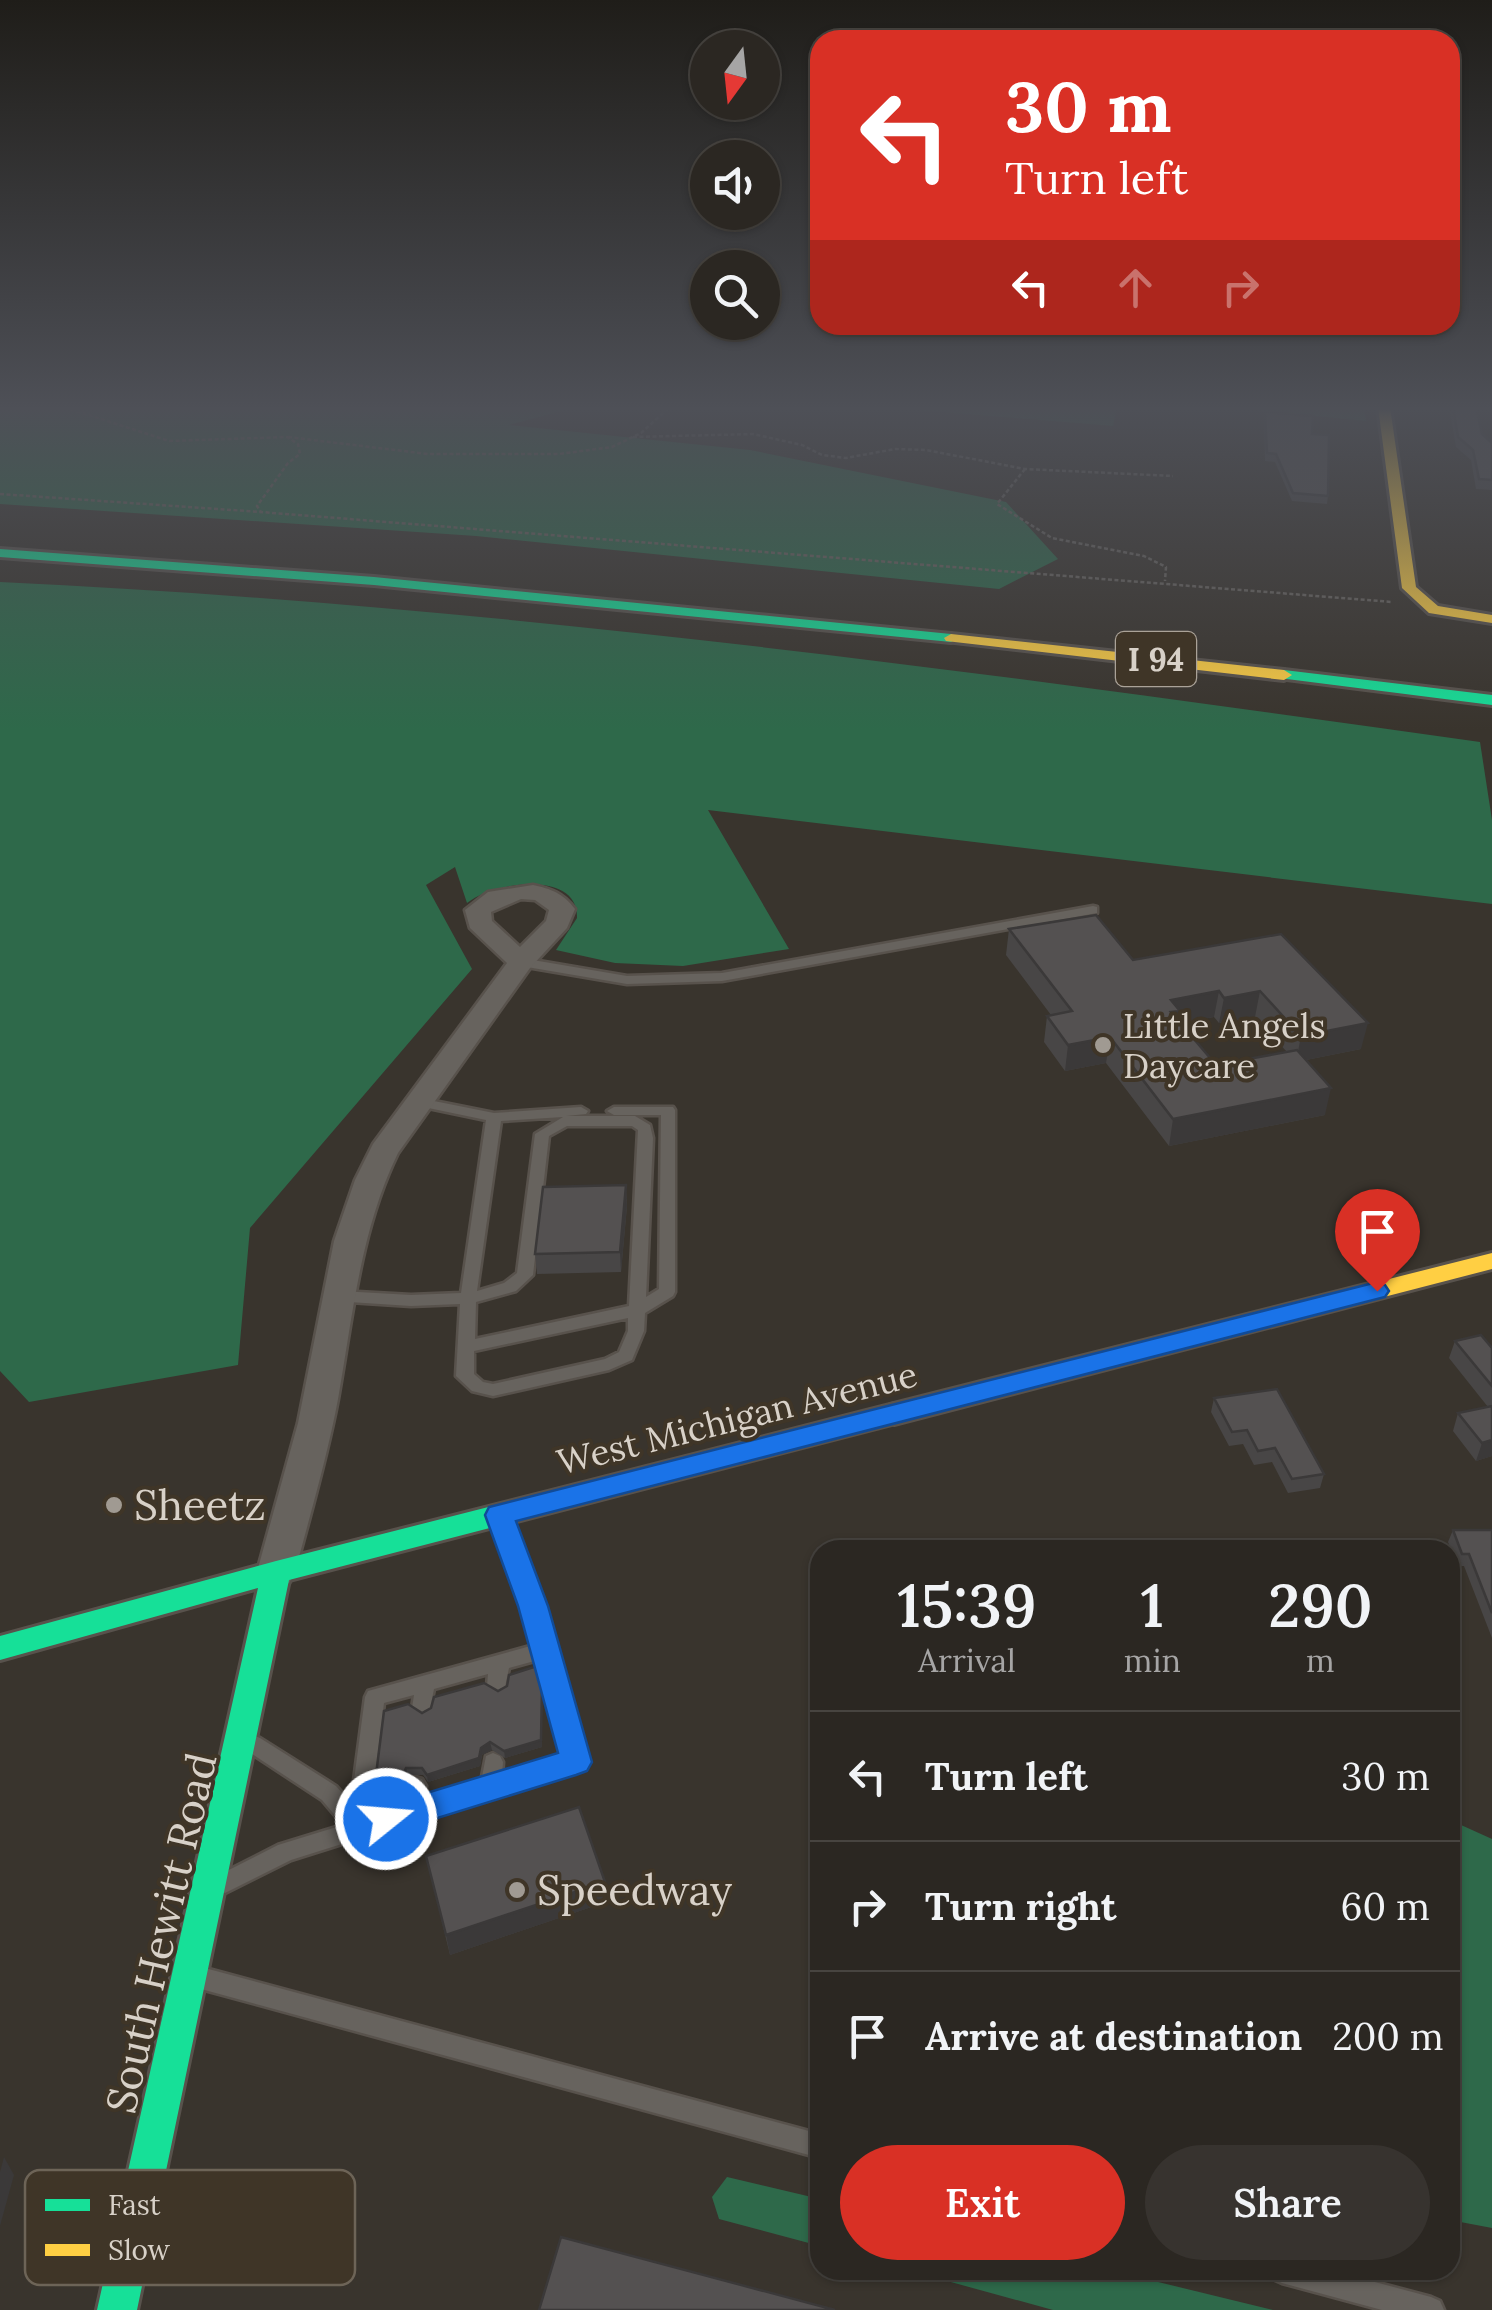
<!DOCTYPE html>
<style>
:root{--surface:#2b2722;--page:#37332f;--text:#f1f3f6;--muted:#a6a5a5;--line:#474440;--accent:#d93025}
body{margin:0;font-family:Lora,serif;background:var(--page);color:var(--text);height:100vh;display:flex;flex-direction:column;font-size:38px;white-space:nowrap}
*{box-sizing:border-box;margin:0}
p{font-size:32px;color:var(--muted)}
.icon{flex:none;width:55px;height:55px;fill:none;stroke:currentColor;stroke-width:2;stroke-linecap:round;stroke-linejoin:round}
.map{position:relative;flex:1;overflow:hidden}
.side{position:absolute;left:810px;top:1540px;width:650px;height:740px;display:flex;flex-direction:column;background:var(--surface);border-radius:30px;box-shadow:0 2px 8px #0004,0 0 0 2px var(--line)}
.side>*{flex:none}
.hud{position:absolute;left:810px;top:30px;width:650px;height:305px;border-radius:30px;box-shadow:0 2px 8px #0004,0 0 0 2px var(--line);background:#d93025;color:#fff;overflow:hidden}
.needle{width:65px;rotate:195deg}
.fabs{position:absolute;left:690px;top:30px;display:grid;gap:20px}
.fabs a{display:grid;place-items:center;width:90px;height:90px;border-radius:50%;background:var(--surface);box-shadow:0 2px 8px #0004,0 0 0 2px var(--line);font-size:50px}
.pin{position:absolute;display:grid;place-items:center;width:85px;height:85px;color:#fff;margin:-102px -42px;border-radius:50% 50% 50% 0;rotate:-45deg;box-shadow:0 0 10px #0007}
.pin .icon{rotate:45deg}
.me{position:absolute;width:110px;margin:-55px;rotate:73deg;stroke-linejoin:round;filter:drop-shadow(0 0 8px #0008)}
.turn{display:flex;align-items:center;gap:35px;height:210px;padding:0 30px;font-size:45px}
.turn .icon{width:130px;height:130px;stroke-width:2.5}
.turn b{display:block;font-size:70px;line-height:85px}
.lanes{display:flex;align-items:center;height:95px;padding:0 30px;background:#0003;justify-content:center;gap:50px;direction:ltr}
.lanes .off{opacity:.35}
.eta{display:flex;justify-content:space-evenly;align-items:center;height:170px;text-align:center}
.eta b{font-size:60px;font-weight:600;line-height:70px}
.button{display:flex;gap:20px;margin-top:auto;padding:20px 30px}
.button a{flex:1;height:115px;border-radius:60px;background:var(--accent);color:#fff;font-size:40px;font-weight:600;line-height:115px;text-align:center}
.button a+a{background:var(--page);color:var(--text)}
ul{padding:0;list-style:none}
li{display:flex;align-items:center;gap:30px;height:130px;padding:0 30px;border-top:2px solid var(--line)}
li div{flex:1}
li b{display:block;font-size:38px}
li em{font-style:normal}
.map>svg:first-child{display:block}
.green{fill:#2e694a}
.lines{fill:none;stroke-linecap:round;stroke-linejoin:round}
.lane-casing{stroke:#58524c;stroke-width:5}
.street-casing{stroke:#58524c;stroke-width:5}
.fast-casing{stroke:#58524c;stroke-width:6}
.slow-casing{stroke:#58524c;stroke-width:6}
.path{stroke:#68645f;stroke-width:2.5;stroke-dasharray:4 2.5;stroke-linecap:butt}
.lane{fill:#67635e;fill-rule:evenodd}
.street{fill:#67635e;fill-rule:evenodd}
.fast{fill:#16e098;fill-rule:evenodd}
.slow{fill:#ffcf43;fill-rule:evenodd}
.wall{fill:#484646;fill-rule:evenodd}
.shaded-wall{fill:#3b3939}
.building{fill:#545151;stroke:#3b3939;stroke-width:2.5}
.route{fill:#1a73e8;stroke:#114b97;stroke-width:2.5}
.poi-dot{fill:#a09a92;stroke:#3f3527;stroke-width:4}
.labels{text-anchor:middle;dominant-baseline:central;stroke-width:8;stroke-linejoin:round;paint-order:stroke}
.shield{fill:#3f3527;stroke:#aaa298;stroke-width:2.5}
.shield-label{font-size:32px;font-weight:bold;fill:#d8d1c8}
.poi-label{font-size:35px;fill:#d8d1c8;stroke:#3f3527;text-anchor:start}
.street-label{font-size:35px;fill:#d8d1c8;stroke:#3f3527}
.near-poi-label{font-size:42px;fill:#d8d1c8;stroke:#3f3527;text-anchor:start}
.near-street-label{font-size:42px;fill:#d8d1c8;stroke:#3f3527}
.key{fill:#3f3527;stroke:#6d6457;stroke-width:2.5}
.key-label{font-size:28px;fill:#d8d1c8}
</style>
<div class="map">
<svg width="1492" height="2310" viewBox="0 0 1492 2310">
<rect width="100%" height="100%" fill="#39342d"/>
<g class="green">
<path d="M0,407H576L509,425L750,450L1006,502L1058,559L999,589L476,536L0,504Z"/>
<path d="M879,407H1117L1113,426Z"/>
<path d="M1224,407H1364L1366,421Z"/>
<path d="M0,582C496,605 988,673 1480,742L1492,820V904L708,810L789,949L683,966L615,963L556,950L577,918C579,869 492,882 467,903L455,867L426,885L472,969L250,1228L238,1365L29,1402L0,1371Z"/>
<path d="M1450,1820L1492,1839V2228L1450,2220Z"/>
<path d="M727,2177L820,2199V2246L719,2219L712,2197Z"/>
<path d="M907,2270H1109L1273,2310H1053Z"/>
</g>
<g class="lines">
<defs>
<g id="lane">
<path d="M1093,906L1097,907V913L722,981L627,984L521,966L514,962L521,958L627,976L722,973Z"/>
<path d="M419,1098L494,1113L581,1107L588,1111L586,1114L566,1116H635L650,1125L653,1138L646,1297L659,1289L661,1115H614L607,1111L614,1107H673L675,1110V1292L673,1296L645,1313L644,1331L632,1360L609,1370L493,1396L472,1391L456,1376L460,1304L411,1306L334,1301L332,1297L334,1293L340,1291L411,1295L461,1293L486,1120L414,1105L412,1102L414,1099ZM563,1117L535,1134L517,1273L504,1283L477,1291L501,1121ZM567,1126H632L638,1130L629,1306L475,1339L476,1302L516,1291L533,1275L549,1136ZM628,1318V1331L619,1352L605,1359L493,1384L483,1382L474,1374V1351Z"/>
<path d="M499,1508L506,1510L508,1515L543,1606L586,1762L583,1768L291,1860L225,1893L217,1890L214,1883L217,1876L278,1845L343,1825L322,1800L246,1750L243,1744L246,1738L253,1735L260,1738L336,1786L351,1803L365,1697L368,1691L534,1645L523,1606L490,1515L492,1510ZM538,1660L564,1757L502,1775L503,1762L500,1756L493,1753L486,1756L481,1782L425,1799L426,1786L422,1779L415,1777L408,1779L404,1786L403,1806L370,1816L384,1703L414,1695L412,1708L415,1714L422,1717L429,1714L434,1689L488,1674L487,1686L490,1692L497,1695L504,1692L509,1668Z"/>
<path d="M201,1967L820,2134V2158L201,1989L193,1986L190,1978L193,1970Z"/>
<path d="M1269,2270H1330L1431,2297L1440,2301L1444,2310H1382L1282,2283L1273,2279Z"/>
</g>
<path id="street" d="M533,885C551,889 563,893 575,909L567,928L530,968L398,1153C360,1231 353,1315 338,1399C327,1458 310,1515 295,1572L289,1583L276,1587L263,1583L257,1572L298,1423L334,1241L355,1180L373,1144L507,963L470,928L465,910L488,892ZM521,899L535,900L549,910L546,921L520,947L492,921L491,912Z"/>
<g id="fast">
<path d="M0,549L374,577L951,634L958,638L951,642L374,585L0,557Z"/>
<path d="M1284,670L1492,695V705L1279,678V672Z"/>
<path d="M894,1404L903,1407L907,1414L903,1421L289,1580L137,2310H97L258,1588L0,1660V1636L276,1561Z"/>
</g>
<g id="slow">
<path d="M1378,407H1390L1416,587L1438,606L1492,615V623L1429,613L1402,588Z"/>
<path d="M951,634L1284,670L1292,675L1284,680L946,641L944,638Z"/>
<path d="M1492,1253V1269L894,1424L885,1421L881,1414L885,1407L894,1404Z"/>
</g>
</defs>
<use href="#lane" class="lane-casing"/>
<use href="#street" class="street-casing"/>
<use href="#fast" class="fast-casing"/>
<use href="#slow" class="slow-casing"/>
<g class="path">
<path d="M64,407L169,441L287,437L298,444L300,454L288,463L257,506L261,512L1392,602"/>
<path d="M288,437L428,454H559L612,447L641,433L670,407"/>
<path d="M633,437L753,434L802,445L822,455L846,458L895,449L926,450L1025,469L1173,476"/>
<path d="M1025,469L997,504L1052,538L1144,556L1166,567L1165,581"/>
<path d="M0,494L261,512"/>
</g>
<use href="#lane" class="lane"/>
<use href="#street" class="street"/>
<use href="#fast" class="fast"/>
<use href="#slow" class="slow"/>
</g>
<g class="wall">
<path d="M1449,407H1476L1482,434L1492,443V490L1476,489L1471,460L1456,447Z"/>
<path d="M1265,412L1312,434L1328,496L1327,504L1292,501L1275,462L1265,461L1264,420Z"/>
<path d="M1009,929L1133,960L1281,934L1361,1049L1306,1060L1325,1115L1169,1146L1106,1063L1065,1071L1044,1042L1047,1016L1051,1015L1006,955ZM1214,1017L1219,1023L1255,1017L1287,1052L1216,1065L1180,1023Z"/>
<path d="M626,1185L627,1206L621,1272L537,1274L535,1254Z"/>
<path d="M1455,1341L1492,1348V1456L1476,1461L1453,1431L1458,1413L1488,1407L1449,1358Z"/>
<path d="M1214,1398L1324,1474L1320,1488L1288,1493L1272,1462L1254,1465L1243,1444L1229,1446L1211,1412Z"/>
<path d="M1453,1530H1492V1638L1464,1566H1457L1448,1542Z"/>
<path d="M542,1686V1747L505,1758L492,1750L482,1755L480,1766L428,1782L423,1775H407L400,1791L376,1798L422,1713L498,1691Z"/>
<path d="M426,1856L606,1902L450,1955Z"/>
</g>
<g class="shaded-wall">
<path d="M1219,991L1214,1017L1178,1023L1167,1038L1171,1000Z"/>
<path d="M1260,991L1255,1017L1219,1023L1224,998Z"/>
<path d="M1368,1023L1361,1049L1296,1062L1301,1036Z"/>
<path d="M1110,1037L1106,1063L1065,1071L1068,1045Z"/>
<path d="M1331,1088L1325,1115L1169,1146L1173,1119Z"/>
<path d="M626,1185L627,1206L621,1272L620,1252Z"/>
<path d="M1492,1440V1456L1476,1461L1482,1443Z"/>
<path d="M542,1686V1747L505,1758L504,1751Z"/>
<path d="M490,1742L492,1750L482,1755L480,1766L428,1782L427,1775Z"/>
<path d="M406,1768L407,1775L400,1791L376,1798L374,1791Z"/>
<path d="M605,1882L606,1902L450,1955L446,1935Z"/>
<path d="M4,2157L14,2175L0,2226V2172Z"/>
</g>
<g class="building">
<path d="M1453,407H1476L1482,434L1492,443V480L1479,479L1473,450L1458,437Z"/>
<path d="M1265,412L1313,416L1312,434L1329,435L1328,496L1293,493L1276,454L1267,453Z"/>
<path d="M1096,915L1133,960L1281,934L1368,1023L1301,1036L1260,991L1224,998L1219,991L1171,1000L1180,1011L1171,1012L1216,1065L1297,1050L1331,1088L1173,1119L1110,1037L1068,1045L1047,1016L1072,1011L1009,929Z"/>
<path d="M626,1185L620,1252L535,1254L543,1187Z"/>
<path d="M1481,1335L1492,1348V1386L1455,1341Z"/>
<path d="M1277,1389L1324,1474L1292,1479L1275,1448L1258,1451L1247,1430L1232,1432L1214,1398Z"/>
<path d="M1492,1406V1440L1482,1443L1458,1413Z"/>
<path d="M1453,1530H1492V1613L1469,1554H1462Z"/>
<path d="M537,1666L542,1686L541,1740L504,1751L490,1742L481,1748L479,1758L427,1775L422,1768H406L399,1784L374,1791L384,1711L408,1704L422,1713L431,1708L434,1697L484,1683L498,1691L507,1686L509,1675Z"/>
<path d="M579,1807L605,1882L446,1935L426,1856Z"/>
<path d="M561,2237L835,2310H539Z"/>
</g>
<linearGradient id="sky" x2="0" y2="1"><stop stop-color="#1f1d19"/><stop offset="0.56" stop-color="#4e5057"/><stop offset="1" stop-color="#4e5057" stop-opacity="0"/></linearGradient>
<rect width="1492" height="730" fill="url(#sky)"/>
<path class="route" d="M1377,1282L1385,1285L1389,1291L1385,1297L516,1521L548,1606L592,1762L587,1771L576,1775L386,1834L374,1830L369,1819L374,1809L558,1753L518,1606L485,1515L489,1507Z"/>
<g class="poi-dot">
<circle cx="1103" cy="1045" r="10"/>
<circle cx="114" cy="1505" r="10"/>
<circle cx="517" cy="1890" r="10"/>
</g>
<g class="labels">
<rect class="shield" x="1116" y="632" width="80" height="54" rx="8"/>
<g class="shield-label">
<text x="1156" y="659">I 94</text>
</g>
<g class="poi-label">
<text x="1123" y="1025">Little Angels<tspan x="1123" dy="40">Daycare</tspan></text>
</g>
<g class="street-label">
<text transform="translate(737 1418) rotate(-14)">West Michigan Avenue</text>
</g>
<g class="near-poi-label">
<text x="134" y="1505">Sheetz</text>
<text x="537" y="1890">Speedway</text>
</g>
<g class="near-street-label">
<text transform="translate(161 1933) rotate(-77)">South Hewitt Road</text>
</g>
</g>
<rect x="25" y="2170" width="330" height="115" rx="15" class="key"/>
<rect x="45" y="2199" width="45" height="12" fill="#16e098"/>
<rect x="45" y="2244" width="45" height="12" fill="#ffcf43"/>
<g class="key-label">
<text x="108" y="2215">Fast</text>
<text x="108" y="2260">Slow</text>
</g>
</svg>
<div class="fabs">
<a><svg class="needle" viewBox="-14 -14 28 28"><path d="M0-13l5 13h-10z" fill="#e53935"/><path d="M0 13l5-13h-10z" fill="#a6a5a5"/></svg></a>
<a><svg class="icon" aria-label="sound" viewBox="0 0 24 24"><path d="M4 9h4l5-4v14l-5-4H4zM17 9q2 3 0 6"/></svg></a>
<a><svg class="icon" aria-label="search" viewBox="0 0 24 24"><circle cx="10" cy="10" r="6"/><path d="M15 15l6 6"/></svg></a>
</div>
<div class="pin" style="left:1377px;top:1291px;background:#d93025"><svg class="icon" aria-label="arrive" viewBox="0 0 24 24"><path d="M6 21V4h12l-3 4 3 4H6"/></svg></div>
<svg class="me" style="left:386px;top:1819px" viewBox="-20 -20 40 40"><circle r="17" fill="#1a73e8" stroke="#fff" stroke-width="3"/><path d="M0-11L8 9 0 5-8 9z" fill="#fff"/></svg>
<div class="hud">
<div class="turn"><svg class="icon" aria-label="left" viewBox="0 0 24 24"><path d="M17 20v-9H6M10 6l-5 5 5 5"/></svg><div><b>30 m</b>Turn left</div></div>
<div class="lanes"><svg class="icon" aria-label="left" viewBox="0 0 24 24"><path d="M17 20v-9H6M10 6l-5 5 5 5"/></svg><svg class="icon off" aria-label="ahead" viewBox="0 0 24 24"><path d="M12 20V5M6 11l6-6 6 6"/></svg><svg class="icon off" aria-label="right" viewBox="0 0 24 24"><path d="M7 20v-9h11M14 6l5 5-5 5"/></svg></div>
</div>
<section class="side">
<div class="eta">
<div><b>15:39</b><p>Arrival</p></div>
<div><b>1</b><p>min</p></div>
<div><b>290</b><p>m</p></div>
</div>
<ul>
<li><svg class="icon" aria-label="left" viewBox="0 0 24 24"><path d="M17 20v-9H6M10 6l-5 5 5 5"/></svg><div><b>Turn left</b></div><em>30 m</em></li>
<li><svg class="icon" aria-label="right" viewBox="0 0 24 24"><path d="M7 20v-9h11M14 6l5 5-5 5"/></svg><div><b>Turn right</b></div><em>60 m</em></li>
<li><svg class="icon" aria-label="arrive" viewBox="0 0 24 24"><path d="M6 21V4h12l-3 4 3 4H6"/></svg><div><b>Arrive at destination</b></div><em>200 m</em></li>
</ul>
<div class="button"><a>Exit</a><a>Share</a></div>
</section>
</div>
